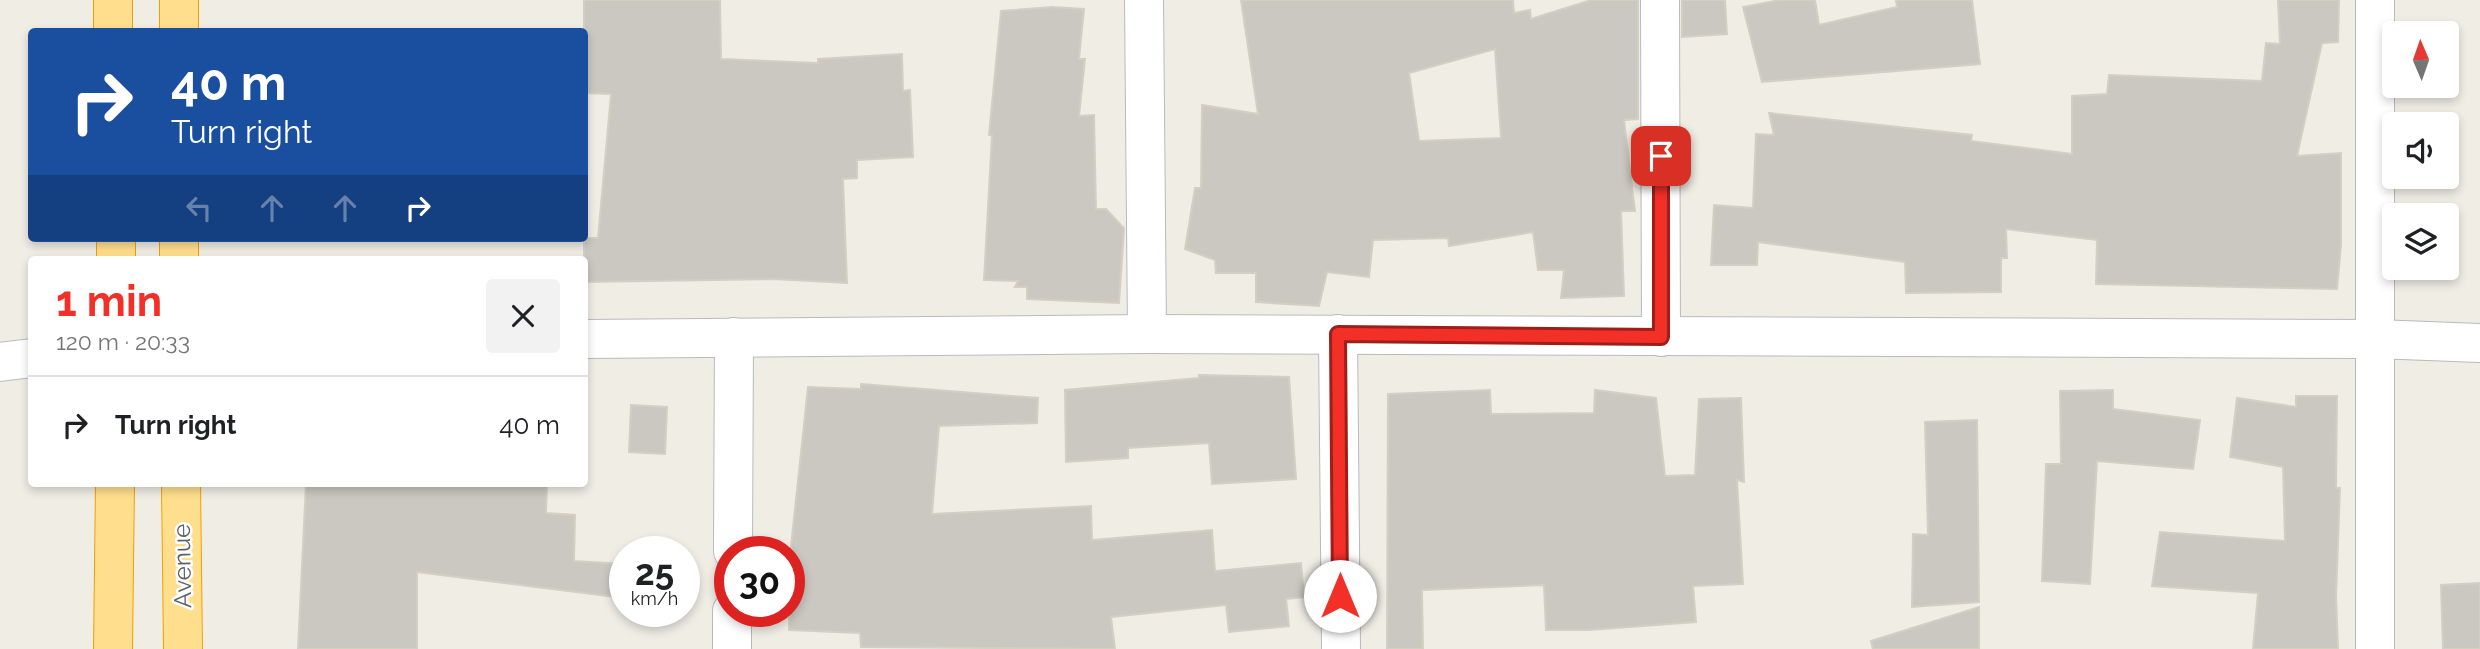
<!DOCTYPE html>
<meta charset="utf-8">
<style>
:root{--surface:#fff;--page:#f2f2f2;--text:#202124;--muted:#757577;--line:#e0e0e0;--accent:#f33028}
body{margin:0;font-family:Raleway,sans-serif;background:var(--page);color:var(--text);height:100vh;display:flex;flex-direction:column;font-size:26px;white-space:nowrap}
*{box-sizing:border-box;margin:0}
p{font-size:23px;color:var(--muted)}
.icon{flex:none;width:38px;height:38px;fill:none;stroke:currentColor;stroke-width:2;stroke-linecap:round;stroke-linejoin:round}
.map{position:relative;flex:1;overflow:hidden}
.side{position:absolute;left:28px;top:256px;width:560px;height:231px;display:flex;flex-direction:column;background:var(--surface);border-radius:7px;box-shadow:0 4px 10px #0003}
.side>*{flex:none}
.guide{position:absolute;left:28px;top:28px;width:560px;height:214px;border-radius:7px;box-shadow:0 4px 10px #0003;background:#1a4fa0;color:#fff;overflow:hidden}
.needle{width:46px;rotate:358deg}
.tools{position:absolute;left:2382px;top:21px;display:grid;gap:14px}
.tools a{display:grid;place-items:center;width:77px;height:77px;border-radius:7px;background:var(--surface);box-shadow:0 4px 10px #0003;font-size:35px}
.speed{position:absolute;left:609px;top:536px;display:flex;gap:14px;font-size:35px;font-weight:700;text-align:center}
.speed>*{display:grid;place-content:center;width:91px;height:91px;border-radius:50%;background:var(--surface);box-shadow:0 4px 10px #0003;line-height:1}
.speed small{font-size:18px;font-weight:400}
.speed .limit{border:10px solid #d22;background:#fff;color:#111}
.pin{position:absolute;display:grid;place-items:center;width:60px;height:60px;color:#fff;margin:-30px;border-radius:14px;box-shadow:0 4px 10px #0006}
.me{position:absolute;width:77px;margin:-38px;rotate:0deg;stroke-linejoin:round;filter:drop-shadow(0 0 5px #0008)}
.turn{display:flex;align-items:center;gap:24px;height:147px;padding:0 28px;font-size:32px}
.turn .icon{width:91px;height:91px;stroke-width:2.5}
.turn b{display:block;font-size:49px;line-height:60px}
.lanes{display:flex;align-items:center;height:66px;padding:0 28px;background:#0003;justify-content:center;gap:35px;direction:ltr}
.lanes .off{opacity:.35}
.round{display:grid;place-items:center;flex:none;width:74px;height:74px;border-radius:7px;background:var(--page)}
.headline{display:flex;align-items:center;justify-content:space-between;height:119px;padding:0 28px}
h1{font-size:42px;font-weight:700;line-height:52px;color:var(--accent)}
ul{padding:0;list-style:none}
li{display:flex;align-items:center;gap:21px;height:98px;padding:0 28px;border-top:2px solid var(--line)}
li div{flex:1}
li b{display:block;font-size:26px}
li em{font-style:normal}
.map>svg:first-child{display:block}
.building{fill:#cbc8c2;stroke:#d5cfc3;stroke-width:2;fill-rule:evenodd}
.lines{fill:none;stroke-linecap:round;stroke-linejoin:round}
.street-casing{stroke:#b7bbbf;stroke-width:40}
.highway-casing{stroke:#f59f00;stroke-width:40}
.street{stroke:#fff;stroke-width:38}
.highway{stroke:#ffde8d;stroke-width:38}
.route-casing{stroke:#9e1f1a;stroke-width:18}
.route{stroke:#f33028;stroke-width:12}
.labels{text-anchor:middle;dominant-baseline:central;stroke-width:5;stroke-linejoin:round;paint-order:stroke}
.street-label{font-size:24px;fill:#5d6166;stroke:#fff}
</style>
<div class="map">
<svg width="2480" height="649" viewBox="0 0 2480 649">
<rect width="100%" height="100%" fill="#f0ede5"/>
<g class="building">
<path d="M584,0H720L721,59L818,63V59L902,54L903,91L910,90L913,157L857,160V178L843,179L847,283L773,279L584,282V238H598L611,94L584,93Z"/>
<path d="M1241,0H1513L1514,13L1530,10L1531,19L1591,0H1638V119L1624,120L1635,211H1621L1624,296L1561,298L1564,270H1538L1533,232L1449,246L1448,238L1373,240L1369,277L1327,272L1319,306L1256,302V273H1216L1215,260L1185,249L1195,188H1201L1202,105L1258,114ZM1495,49L1501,138L1419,141L1409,73Z"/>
<path d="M1682,0H1725L1727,34L1682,37Z"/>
<path d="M1780,0H1815L1819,25L1897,7L1896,0H1972L1980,64L1762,82L1743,7Z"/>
<path d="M2278,0H2339L2338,42L2322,43L2297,156L2341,153V245L2337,289L2096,284L2097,240L2006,229L2007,258H2001V292L1906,293L1905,262L1758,242L1757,265H1711L1714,205L1753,208L1756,134L1774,135L1769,113L1972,135L1971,141L2072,154V96L2107,94L2109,75L2262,81L2266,43L2280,44Z"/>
<path d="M1052,7L1084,9L1079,59H1085L1079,116L1094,115L1096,209H1106L1124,228L1119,303L1027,299V287H1015L1018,281L984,280L992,135H989L1001,11Z"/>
<path d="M1199,375L1289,377L1296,479L1212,484L1209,443L1128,448V458L1066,462L1065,390L1199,378Z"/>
<path d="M861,384L1038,398L1037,423L939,426L932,514L1091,506L1092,540L1212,530L1215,571L1301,563L1304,597L1286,599L1289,626L1229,632L1226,605L1111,617L1115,649L861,647L860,633L789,630V565L808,387L861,389Z"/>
<path d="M1490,390L1491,414L1594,413L1595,390L1656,398L1665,476L1695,475L1699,399L1741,398L1744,482L1737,480L1743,584L1693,586L1696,622L1589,630H1546L1544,585L1422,590L1423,649H1387L1388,394Z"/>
<path d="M2113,390V409L2200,420L2193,469L2097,461L2090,584L2042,581L2046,464H2061L2060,391Z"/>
<path d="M2296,396H2337L2336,488H2340L2336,596L2338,649H2253L2258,593L2152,586L2160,532L2285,541L2283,467L2230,457L2237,398L2296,407Z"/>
<path d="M631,405L667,407L665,454L629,452Z"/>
<path d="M1977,420L1979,602L1912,607L1913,534L1928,535L1925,422Z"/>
<path d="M306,483H547L546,513L575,515L574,561L625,564V598L417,572V649H298Z"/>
<path d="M684,567H692L690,606L684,605Z"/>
<path d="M2480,583V649H2443L2441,585Z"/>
<path d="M1979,607V649H1873L1871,641Z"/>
</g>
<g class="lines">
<defs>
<g id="street">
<path d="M1144,0L1147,334"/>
<path d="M1660,0L1661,337"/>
<path d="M1338,334L1341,649"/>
<path d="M584,339L1147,334L2376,339L2480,343"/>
<path d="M0,362L32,358"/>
<path d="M733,551L734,337"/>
<path d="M732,649V611"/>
<path d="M2375,649V0"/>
</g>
<g id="highway">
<path d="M113,0V32"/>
<path d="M179,0V32"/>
<path d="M116,238V259"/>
<path d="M179,238V259"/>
<path d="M181,483L183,649"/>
<path d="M113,649L115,483"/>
</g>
</defs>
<use href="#street" class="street-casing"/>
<use href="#highway" class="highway-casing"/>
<use href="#street" class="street"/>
<use href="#highway" class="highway"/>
</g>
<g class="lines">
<defs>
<path id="route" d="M1340,596L1338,334L1661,337V156"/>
</defs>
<use href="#route" class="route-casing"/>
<use href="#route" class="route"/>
</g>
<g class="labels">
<g class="street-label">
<text transform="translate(182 566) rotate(-91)">Avenue</text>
</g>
</g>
</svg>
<div class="tools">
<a><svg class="needle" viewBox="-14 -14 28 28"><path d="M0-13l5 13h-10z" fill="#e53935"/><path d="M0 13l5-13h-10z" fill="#757577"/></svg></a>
<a><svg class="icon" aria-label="sound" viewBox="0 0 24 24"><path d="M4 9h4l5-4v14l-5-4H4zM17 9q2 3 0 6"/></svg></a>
<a><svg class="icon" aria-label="layers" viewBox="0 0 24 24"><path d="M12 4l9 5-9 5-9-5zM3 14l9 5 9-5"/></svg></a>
</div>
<div class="speed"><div>25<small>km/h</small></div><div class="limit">30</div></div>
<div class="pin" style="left:1661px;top:156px;background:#d93025"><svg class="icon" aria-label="arrive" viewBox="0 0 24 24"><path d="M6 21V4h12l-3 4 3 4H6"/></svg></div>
<svg class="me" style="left:1340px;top:596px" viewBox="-20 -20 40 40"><circle r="19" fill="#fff"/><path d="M0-13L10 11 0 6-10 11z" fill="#f33028"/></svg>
<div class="guide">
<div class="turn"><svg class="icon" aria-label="right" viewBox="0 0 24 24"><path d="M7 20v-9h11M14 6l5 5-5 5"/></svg><div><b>40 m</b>Turn right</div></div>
<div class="lanes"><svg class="icon off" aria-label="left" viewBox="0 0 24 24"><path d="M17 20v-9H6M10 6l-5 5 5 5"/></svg><svg class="icon off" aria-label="ahead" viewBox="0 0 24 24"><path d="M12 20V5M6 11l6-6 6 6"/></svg><svg class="icon off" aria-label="ahead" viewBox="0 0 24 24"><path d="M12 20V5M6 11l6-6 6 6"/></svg><svg class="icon" aria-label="right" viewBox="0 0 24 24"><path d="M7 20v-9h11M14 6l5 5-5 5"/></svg></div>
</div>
<section class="side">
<div class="headline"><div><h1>1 min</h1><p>120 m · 20:33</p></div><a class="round"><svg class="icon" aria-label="close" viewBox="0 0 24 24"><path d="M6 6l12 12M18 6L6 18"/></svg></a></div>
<ul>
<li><svg class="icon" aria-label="right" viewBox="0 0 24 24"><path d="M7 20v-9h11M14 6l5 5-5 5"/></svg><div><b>Turn right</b></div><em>40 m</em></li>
</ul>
</section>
</div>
